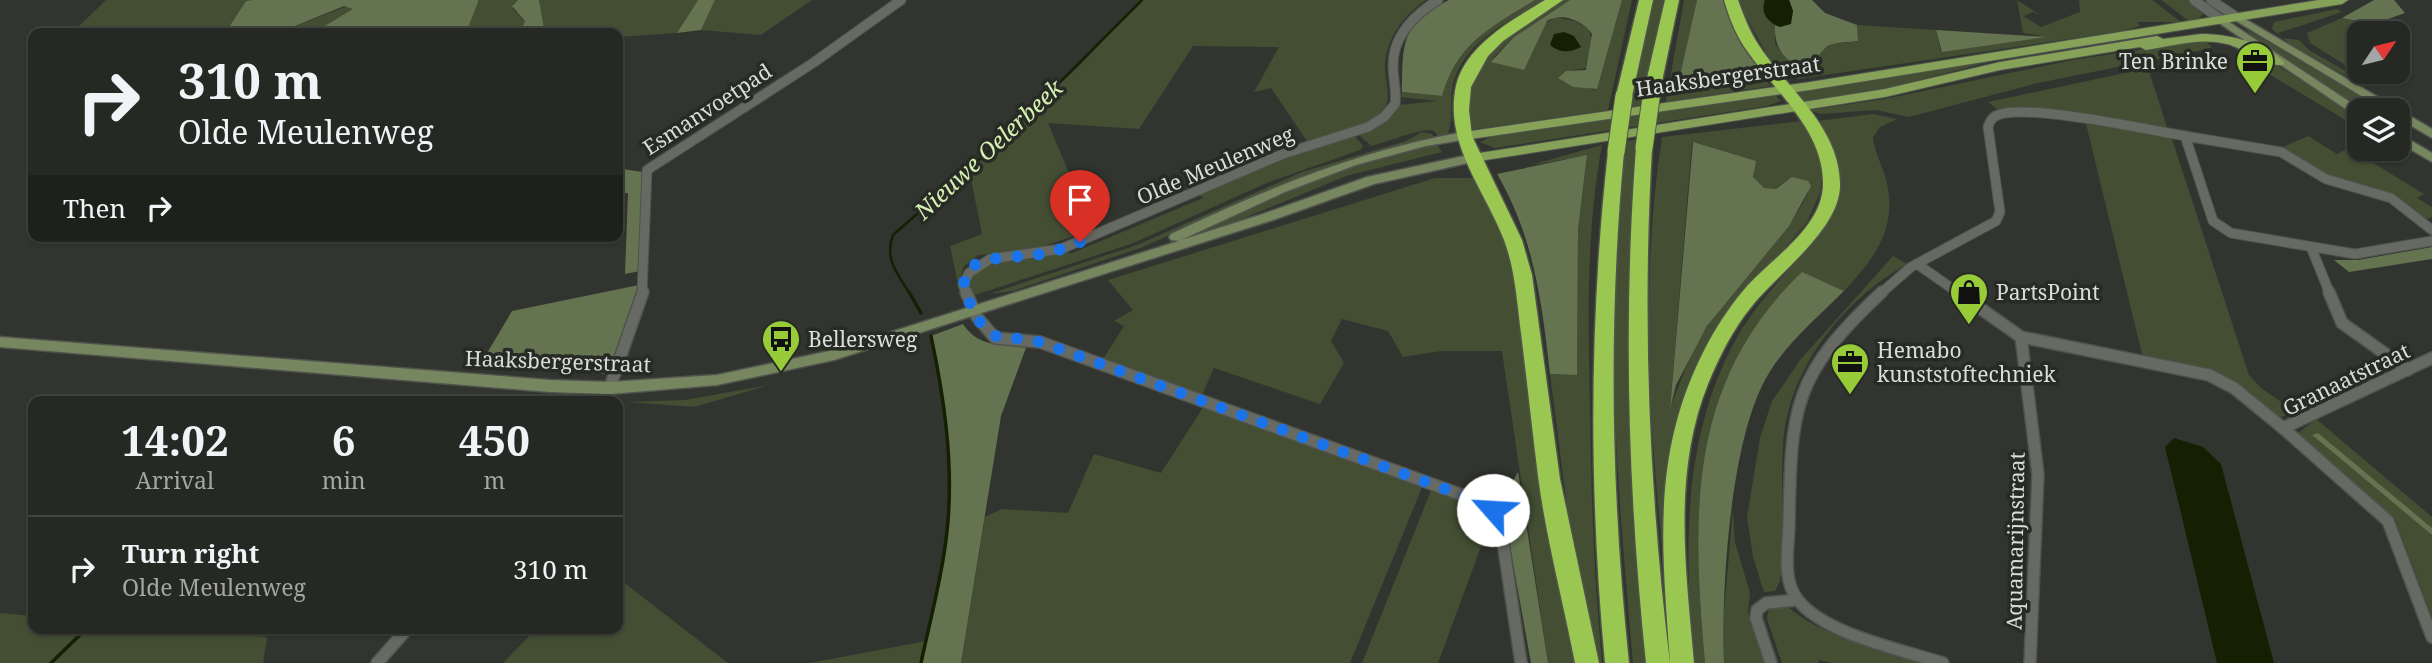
<!DOCTYPE html>
<style>
:root{--surface:#262823;--page:#323430;--text:#f1f3f6;--muted:#a4a6a6;--line:#424441}
body{margin:0;font-family:"Noto Serif",serif;background:var(--page);color:var(--text);height:100vh;display:flex;flex-direction:column;font-size:26px;white-space:nowrap}
*{box-sizing:border-box;margin:0}
p{font-size:23px;color:var(--muted)}
.icon{flex:none;width:38px;height:38px;fill:none;stroke:currentColor;stroke-width:2;stroke-linecap:round;stroke-linejoin:round}
.map{position:relative;flex:1;overflow:hidden}
.details{position:absolute;left:28px;top:396px;width:595px;height:238px;display:flex;flex-direction:column;background:var(--surface);border-radius:14px;box-shadow:0 2px 5px #0004,0 0 0 2px var(--line)}
.details>*{flex:none}
.top-card{position:absolute;left:28px;top:28px;width:595px;height:214px;border-radius:14px;box-shadow:0 2px 5px #0004,0 0 0 2px var(--line);background:#262823;color:var(--text);overflow:hidden}
.needle{width:46px;rotate:55deg}
.controls{position:absolute;left:2347px;top:21px;display:grid;gap:14px}
.controls a{display:grid;place-items:center;width:63px;height:63px;border-radius:14px;background:var(--surface);box-shadow:0 2px 5px #0004,0 0 0 2px var(--line);font-size:35px}
.pin{position:absolute;display:grid;place-items:center;width:60px;height:60px;color:#fff;margin:-72px -30px;border-radius:50% 50% 50% 0;rotate:-45deg;box-shadow:0 0 7px #0007}
.pin .icon{rotate:45deg}
.me{position:absolute;width:77px;margin:-38px;rotate:296deg;stroke-linejoin:round;filter:drop-shadow(0 0 5px #0008)}
.turn{display:flex;align-items:center;gap:24px;height:147px;padding:0 35px;font-size:32px}
.turn .icon{width:91px;height:91px;stroke-width:2.5}
.turn b{display:block;font-size:49px;line-height:60px}
.then{display:flex;align-items:center;height:66px;padding:0 35px;background:#0003;gap:14px;font-size:26px}
.eta{display:flex;justify-content:space-evenly;align-items:center;height:119px;text-align:center}
.eta b{font-size:42px;font-weight:700;line-height:49px}
ul{padding:0;list-style:none}
li{display:flex;align-items:center;gap:21px;height:105px;padding:0 35px;border-top:2px solid var(--line)}
li div{flex:1}
li b{display:block;font-size:26px}
li em{font-style:normal}
.map>svg:first-child{display:block}
.green{fill:#434e33;fill-rule:evenodd}
.forest{fill:#647350}
.water{fill:#152002}
.lines{fill:none;stroke-linecap:round;stroke-linejoin:round}
.stream-far1{stroke:#152002;stroke-width:2.5}
.stream{stroke:#152002;stroke-width:3.5}
.minor-far1-casing{stroke:#50534d;stroke-width:11}
.minor-casing{stroke:#50534d;stroke-width:14}
.secondary-casing{stroke:#50534d;stroke-width:3}
.primary-casing{stroke:#50534d;stroke-width:2}
.motorway-casing{stroke:#50534d;stroke-width:3}
.minor-far1{stroke:#676a63;stroke-width:9}
.minor{stroke:#676a63;stroke-width:11}
.secondary{fill:#76865e;fill-rule:evenodd}
.primary{fill:#85a258;fill-rule:evenodd}
.motorway{fill:#99c751;fill-rule:evenodd}
.motorway-bridge-casing{stroke:#50534d;stroke-width:19;stroke-linecap:butt}
.motorway-bridge{stroke:#99c751;stroke-width:17}
.route{stroke:#1a73e8;stroke-width:12;stroke-dasharray:0 21.6}
.labels{text-anchor:middle;dominant-baseline:central;stroke-width:7;stroke-linejoin:round;paint-order:stroke}
.poi-label{font-size:21px;fill:#dbddd9;stroke:#282b25;text-anchor:start}
.street-label{font-size:21px;fill:#dbddd9;stroke:#282b25}
.water-label{font-size:23px;font-style:italic;fill:#d5f0b3;stroke:#282b25}
</style>
<div class="map">
<svg width="2432" height="663" viewBox="0 0 2432 663">
<rect width="100%" height="100%" fill="#32352f"/>
<g class="green">
<path d="M106,0H252L246,1L225,33H72Z"/>
<path d="M478,0H518L513,4V9L525,21L520,33H466Z"/>
<path d="M539,0H698L677,33L618,37V33H545Z"/>
<path d="M715,0H812L761,35L701,30Z"/>
<path d="M1142,0H1426C1404,15 1386,38 1385,66C1385,84 1395,102 1378,116C1360,130 1328,134 1307,141L1271,88L1254,92L1279,47L1193,46L1139,129L1048,123L1093,230L1034,249L978,255L964,266L958,284L950,246L982,234L969,169L1078,67Z"/>
<path d="M1535,0H1543C1509,22 1464,41 1453,84C1449,100 1454,119 1448,133L1439,137L1434,131C1422,127 1386,143 1371,146L1358,134L1398,105L1437,101L1400,97L1402,92L1442,96C1459,42 1489,28 1535,0Z"/>
<path d="M1562,0H1570L1514,37L1492,59L1555,17L1575,21L1589,29L1592,42L1587,68L1572,70L1561,81L1596,90L1622,0H1632L1608,110L1470,130C1453,64 1516,32 1562,0Z"/>
<path d="M1652,0H1664L1645,105L1631,107Z"/>
<path d="M1684,0H1697L1679,80L1691,82L1764,75L1770,86L1666,102Z"/>
<path d="M1737,0H1765C1761,10 1767,19 1775,25V43L1784,57L1803,63L1832,44L1858,41L1857,25L1936,30L1941,51L2042,36L2023,33L2017,0L2040,15L2033,12L2023,16L2041,27L2080,12L2079,0H2152L2181,22H2137L2140,26L2123,31L1798,79L1770,60Z"/>
<path d="M2161,0H2190L2203,14L2197,20L2189,21Z"/>
<path d="M347,6L354,9L313,33H278Z"/>
<path d="M2337,9L2342,12L2278,33L2283,38L2299,40L2309,50L2368,84L2362,85L2290,44L2272,29L2274,22Z"/>
<path d="M2342,18L2374,24L2353,33L2351,38L2359,44V55L2349,59L2359,65V72C2369,72 2376,73 2383,80L2379,86L2310,43L2307,33Z"/>
<path d="M2246,29L2383,110C2378,110 2372,111 2367,110C2350,107 2254,43 2246,29Z"/>
<path d="M2205,40L2212,48L2038,83L1909,117L1876,110L1820,114L1809,110L1885,99L2073,60Z"/>
<path d="M2235,47L2257,53L2359,116V128L2242,58Z"/>
<path d="M1997,60L1888,88L1800,102L1792,91Z"/>
<path d="M2148,68L2168,130L2018,108L1997,109L1988,102Z"/>
<path d="M1774,94L1781,101L1767,106L1495,148L1480,142L1490,137Z"/>
<path d="M1873,114L1897,119L1880,127L1873,137C1874,151 1882,165 1886,179C1898,227 1876,257 1844,291L1802,273C1686,383 1692,515 1705,663H1694C1684,548 1681,429 1743,327C1768,288 1804,258 1828,218L1817,121Z"/>
<path d="M1803,121L1817,148L1822,174L1820,193L1807,222L1751,288L1696,377L1669,609C1651,454 1638,292 1662,137ZM1692,142L1753,171L1755,182L1764,188L1775,189L1788,180L1808,193C1787,236 1752,267 1723,304C1696,339 1686,368 1670,408Z"/>
<path d="M2086,124L2163,135L2172,139L2249,375L2261,388L2297,413L2280,417L2236,385L2143,358Z"/>
<path d="M1422,132L1432,134L1435,139L1342,162L1288,182L1143,247L1013,291L989,294L1137,245L1302,172L1406,141Z"/>
<path d="M1355,136L1363,146L1360,150L1269,182L1131,244L975,295L968,289L967,277L998,260L1040,257L1068,250L1070,254L1203,198L1199,194L1300,153Z"/>
<path d="M2308,136L2337,154L2349,148L2424,194L2417,198L2432,207V217L2427,219L2389,193L2331,177L2281,148Z"/>
<path d="M1640,139C1632,225 1626,312 1629,398C1632,487 1643,575 1652,663H1633C1618,490 1601,314 1626,141Z"/>
<path d="M1436,143L1442,152L1346,176L1225,226L1186,237L1327,172Z"/>
<path d="M1602,145C1586,232 1588,319 1590,407C1591,492 1594,578 1602,663H1596L1570,530L1550,374L1577,375L1578,230L1587,156L1531,165Z"/>
<path d="M1435,178H1476L1498,218L1514,266L1575,663H1548L1502,351H1441L1403,357L1388,331L1342,319L1331,341L1344,363L1320,404L1214,368L1202,395L1103,359L1124,326L1114,321L1133,310L1108,280Z"/>
<path d="M1893,256L1907,264C1842,301 1787,370 1783,447C1780,491 1786,536 1780,581L1775,591L1764,592L1753,557L1747,517L1760,438L1772,401L1801,359Z"/>
<path d="M769,385L694,407L628,402L685,400Z"/>
<path d="M1204,406L1423,485L1350,663H961L985,517L1002,509L1068,513L1094,454L1161,473Z"/>
<path d="M2316,419L2432,517V528L2318,434L2312,435L2432,535V617L2395,519L2306,445L2298,433Z"/>
<path d="M1432,488L1482,506L1492,517L1438,663H1362Z"/>
<path d="M1733,509L1735,542L1750,593L1748,613L1764,663H1724V611Z"/>
<path d="M618,578L728,663H503L537,628H618Z"/>
<path d="M1786,605C1820,637 1879,648 1922,663H1833L1819,660V663H1782L1767,619L1769,608Z"/>
<path d="M0,613L33,616V628H181L267,637L263,663H0Z"/>
<path d="M926,641L921,663H810Z"/>
</g>
<g class="forest">
<path d="M252,0H478V2L466,33H313L353,9L344,6L278,33H225L246,1Z"/>
<path d="M518,0H539L545,33H520L525,21L512,6Z"/>
<path d="M698,0H715L701,30L677,33Z"/>
<path d="M1449,0H1535C1490,28 1458,42 1442,96L1402,92C1403,43 1400,25 1449,0Z"/>
<path d="M1570,0H1622L1597,89L1573,87L1558,78L1566,71L1586,70L1592,34C1583,20 1561,12 1547,21L1524,70L1491,62L1514,37Z"/>
<path d="M1697,0H1726L1764,75L1691,82L1679,80Z"/>
<path d="M1789,0H1812L1825,13L1857,25L1858,41C1849,42 1839,42 1830,45C1824,47 1821,55 1814,59C1788,74 1773,47 1775,25L1780,27L1793,11Z"/>
<path d="M2374,0H2394L2405,13L2374,24L2342,18Z"/>
<path d="M1936,30L2046,37L1942,52Z"/>
<path d="M1693,142L1756,161L1753,177L1764,188L1776,189L1792,177L1808,181L1811,186L1789,226L1707,326L1676,385L1670,409Z"/>
<path d="M1587,155L1578,230L1577,375L1550,374C1542,303 1534,237 1497,174Z"/>
<path d="M618,163L623,169L642,172L640,271L625,274L628,193L618,194Z"/>
<path d="M2432,247V259L2349,272L2334,260H2358Z"/>
<path d="M1802,272L1844,291C1815,320 1779,349 1761,388C1730,454 1721,590 1724,663H1705C1692,515 1686,383 1802,272Z"/>
<path d="M639,285L610,374L480,365L512,311Z"/>
<path d="M963,324C979,348 1002,345 1027,345L1001,416L961,663H921C931,616 944,569 948,521C953,461 945,395 931,336Z"/>
<path d="M2318,433L2432,528V535L2312,435Z"/>
<path d="M1518,472L1548,663H1531L1504,513L1496,501L1483,494L1513,481Z"/>
</g>
<g class="water">
<path d="M1765,0H1789L1793,11L1791,24L1780,27C1768,22 1760,14 1765,0Z"/>
<path d="M1564,32L1574,36L1581,47C1570,53 1559,53 1550,45L1554,34Z"/>
<path d="M2174,438L2203,447L2221,464L2274,663H2217L2165,447Z"/>
</g>
<g class="lines">
<path class="stream-far1" d="M910,294C897,273 884,259 893,235L1003,139L1142,0"/>
<g class="stream">
<path d="M909,292L921,313"/>
<path d="M51,663L87,628"/>
<path d="M921,663C931,616 944,569 948,521C953,459 944,397 931,336"/>
</g>
<defs>
<g id="minor-far1">
<path d="M2194,0L2220,19"/>
<path d="M2211,0L2235,16"/>
<path d="M2432,230L2391,198L2326,179L2281,152L2185,136L2213,221L2231,233L2355,254L2432,241"/>
<path d="M2311,247L2330,294"/>
<path d="M1917,264L1960,294"/>
<path d="M642,294L647,170L813,63L901,0"/>
<path d="M967,294L963,285L969,273L990,259L1061,249L1283,154L1368,127L1384,117L1395,104C1397,91 1393,79 1393,65C1393,36 1414,15 1438,0"/>
<path d="M1880,294L1911,267L1996,221L2000,212L1988,127C1990,121 1992,117 1998,115C2025,103 2149,130 2185,136"/>
</g>
<g id="minor">
<path d="M966,292L977,317L995,338L1040,342L1487,504L1501,529L1521,663"/>
<path d="M1882,292C1793,375 1791,406 1789,523C1789,547 1781,579 1798,600C1824,634 1903,650 1943,663"/>
<path d="M1957,292L2021,337L2209,375L2234,388L2283,428"/>
<path d="M2329,292L2342,323L2408,370"/>
<path d="M2021,337L2038,474L2030,663"/>
<path d="M2432,358L2283,428L2388,521L2432,637"/>
<path d="M605,401L643,292"/>
<path d="M377,663L408,628"/>
<path d="M1771,663L1756,618L1757,610L1766,603L1797,600"/>
</g>
<g id="secondary">
<path d="M2235,13L2432,129V138L2398,118V110H2385L2231,18V14Z"/>
<path d="M2220,16L2362,110H2359V118L2216,21V17Z"/>
<path d="M1464,132L1470,136L1468,139L1426,146L1356,165L1285,192L1181,240L1263,214L1367,177L1473,154L1477,155L1479,158L1477,161L1374,184L1273,220L834,360L717,385L610,394L550,392L0,347V337L550,380L610,382L717,375L834,350L1179,241L1171,240L1169,237L1171,234C1266,189 1360,150 1464,132Z"/>
<path d="M2398,133L2432,153V162L2398,142Z"/>
</g>
<g id="primary">
<path d="M2319,0H2348L2342,4L1810,90L1464,140L1457,136L1464,132L1810,82Z"/>
<path d="M2201,34C2228,34 2264,42 2284,62L2283,65C2268,67 2243,48 2227,44C2201,37 2172,46 2146,50L2140,47L2000,70L1885,97L1473,162L1466,158L1473,154L1885,89L2000,62L2157,36L2163,39Z"/>
</g>
<g id="motorway">
<path d="M1545,0H1563L1503,41L1488,56L1471,87L1469,110L1472,136L1522,240L1532,275L1560,479L1599,663H1575C1563,601 1546,538 1538,476C1532,428 1527,381 1521,333C1517,302 1515,269 1504,240C1485,191 1446,146 1455,91C1462,47 1511,21 1545,0Z"/>
<path d="M1639,0H1653L1632,96L1624,101L1616,96Z"/>
<path d="M1665,0H1679L1660,91L1652,96L1644,91Z"/>
<path d="M1724,0H1738C1744,16 1749,30 1758,44C1786,88 1839,126 1840,183C1842,228 1778,273 1752,306C1733,329 1719,357 1708,384C1672,473 1686,570 1694,663H1670C1662,545 1650,450 1709,341C1720,321 1733,302 1748,285C1774,257 1823,226 1823,184C1824,130 1773,90 1745,48C1735,33 1729,17 1724,0Z"/>
<path d="M1644,143L1652,148C1642,321 1649,491 1670,663H1646C1628,491 1623,321 1636,148Z"/>
<path d="M1616,147L1624,152C1608,323 1611,492 1629,663H1605C1589,492 1589,323 1608,152Z"/>
</g>
</defs>
<use href="#minor-far1" class="minor-far1-casing"/>
<use href="#minor" class="minor-casing"/>
<use href="#secondary" class="secondary-casing"/>
<use href="#primary" class="primary-casing"/>
<use href="#motorway" class="motorway-casing"/>
<use href="#minor-far1" class="minor-far1"/>
<use href="#minor" class="minor"/>
<use href="#secondary" class="secondary"/>
<use href="#primary" class="primary"/>
<use href="#motorway" class="motorway"/>
<defs>
<g id="motorway-bridge">
<path d="M1644,148L1652,91"/>
<path d="M1616,152L1624,96"/>
</g>
</defs>
<use href="#motorway-bridge" class="motorway-bridge-casing"/>
<use href="#motorway-bridge" class="motorway-bridge"/>
</g>
<g class="lines">
<path class="route" d="M1080,242C1065,248 1050,254 1034,255C1006,259 947,253 969,301C992,351 998,332 1040,342L1429,483L1486,504L1493,510"/>
</g>
<defs>
<symbol id="office-pin" viewBox="-11 -11 22 30"><path d="M0 17L-7.5 6A9.5 9.5 0 1 1 7.5 6Z" fill="#97cc38" stroke="#282b25"/><path d="M-6-3h4V-5.5h4V-3h4V5H-6ZM-1-4.5V-3h2v-1.5ZM-6 0V1H6V0Z" fill="#111"/></symbol>
<symbol id="shop-pin" viewBox="-11 -11 22 30"><path d="M0 17L-7.5 6A9.5 9.5 0 1 1 7.5 6Z" fill="#97cc38" stroke="#282b25"/><path d="M-5-2.5h2.3a2.7 3.5 0 0 1 5.4 0H5L5.5 6h-11ZM-1.5-2.5h3a1.5 2.3 0 0 0-3 0Z" fill="#111"/></symbol>
<symbol id="bus-pin" viewBox="-11 -11 22 30"><path d="M0 17L-7.5 6A9.5 9.5 0 1 1 7.5 6Z" fill="#97cc38" stroke="#282b25"/><path d="M-5-6H5V4H4V6H2V4H-2V6H-4V4H-5ZM-3.5-4V0h7V-4ZM-3.5 1.2v1.5H-2V1.2ZM2 1.2v1.5H3.5V1.2Z" fill="#111"/></symbol>
</defs>
<g fill-rule="evenodd">
<use href="#office-pin" x="2233" y="39" width="44" height="60"/>
<use href="#shop-pin" x="1947" y="270" width="44" height="60"/>
<use href="#bus-pin" x="759" y="317" width="44" height="60"/>
<use href="#office-pin" x="1828" y="340" width="44" height="60"/>
</g>
<g class="labels">
<g class="poi-label">
<text x="2228" y="61" text-anchor="end">Ten Brinke</text>
<text x="1996" y="292">PartsPoint</text>
<text x="808" y="339">Bellersweg</text>
<text x="1877" y="350">Hemabo<tspan x="1877" dy="24">kunststoftechniek</tspan></text>
</g>
<g class="street-label">
<text transform="translate(1728 76) rotate(-8)">Haaksbergerstraat</text>
<text transform="translate(707 109) rotate(-33)">Esmanvoetpad</text>
<text transform="translate(1215 165) rotate(-23)">Olde Meulenweg</text>
<text transform="translate(558 361) rotate(2)">Haaksbergerstraat</text>
<text transform="translate(2346 379) rotate(-26)">Granaatstraat</text>
<text transform="translate(2015 541) rotate(-89)">Aquamarijnstraat</text>
</g>
<g class="water-label">
<text transform="translate(988 149) rotate(-43)">Nieuwe Oelerbeek</text>
</g>
</g>
</svg>
<div class="controls">
<a><svg class="needle" viewBox="-14 -14 28 28"><path d="M0-13l5 13h-10z" fill="#e53935"/><path d="M0 13l5-13h-10z" fill="#a4a6a6"/></svg></a>
<a><svg class="icon" aria-label="layers" viewBox="0 0 24 24"><path d="M12 4l9 5-9 5-9-5zM3 14l9 5 9-5"/></svg></a>
</div>
<div class="pin" style="left:1080px;top:242px;background:#d93025"><svg class="icon" aria-label="arrive" viewBox="0 0 24 24"><path d="M6 21V4h12l-3 4 3 4H6"/></svg></div>
<svg class="me" style="left:1493px;top:510px" viewBox="-20 -20 40 40"><circle r="19" fill="#fff"/><path d="M0-13L10 11 0 6-10 11z" fill="#1a73e8"/></svg>
<div class="top-card">
<div class="turn"><svg class="icon" aria-label="right" viewBox="0 0 24 24"><path d="M7 20v-9h11M14 6l5 5-5 5"/></svg><div><b>310 m</b>Olde Meulenweg</div></div>
<div class="then">Then<svg class="icon" aria-label="right" viewBox="0 0 24 24"><path d="M7 20v-9h11M14 6l5 5-5 5"/></svg></div>
</div>
<section class="details">
<div class="eta">
<div><b>14:02</b><p>Arrival</p></div>
<div><b>6</b><p>min</p></div>
<div><b>450</b><p>m</p></div>
</div>
<ul>
<li><svg class="icon" aria-label="right" viewBox="0 0 24 24"><path d="M7 20v-9h11M14 6l5 5-5 5"/></svg><div><b>Turn right</b><p>Olde Meulenweg</p></div><em>310 m</em></li>
</ul>
</section>
</div>
